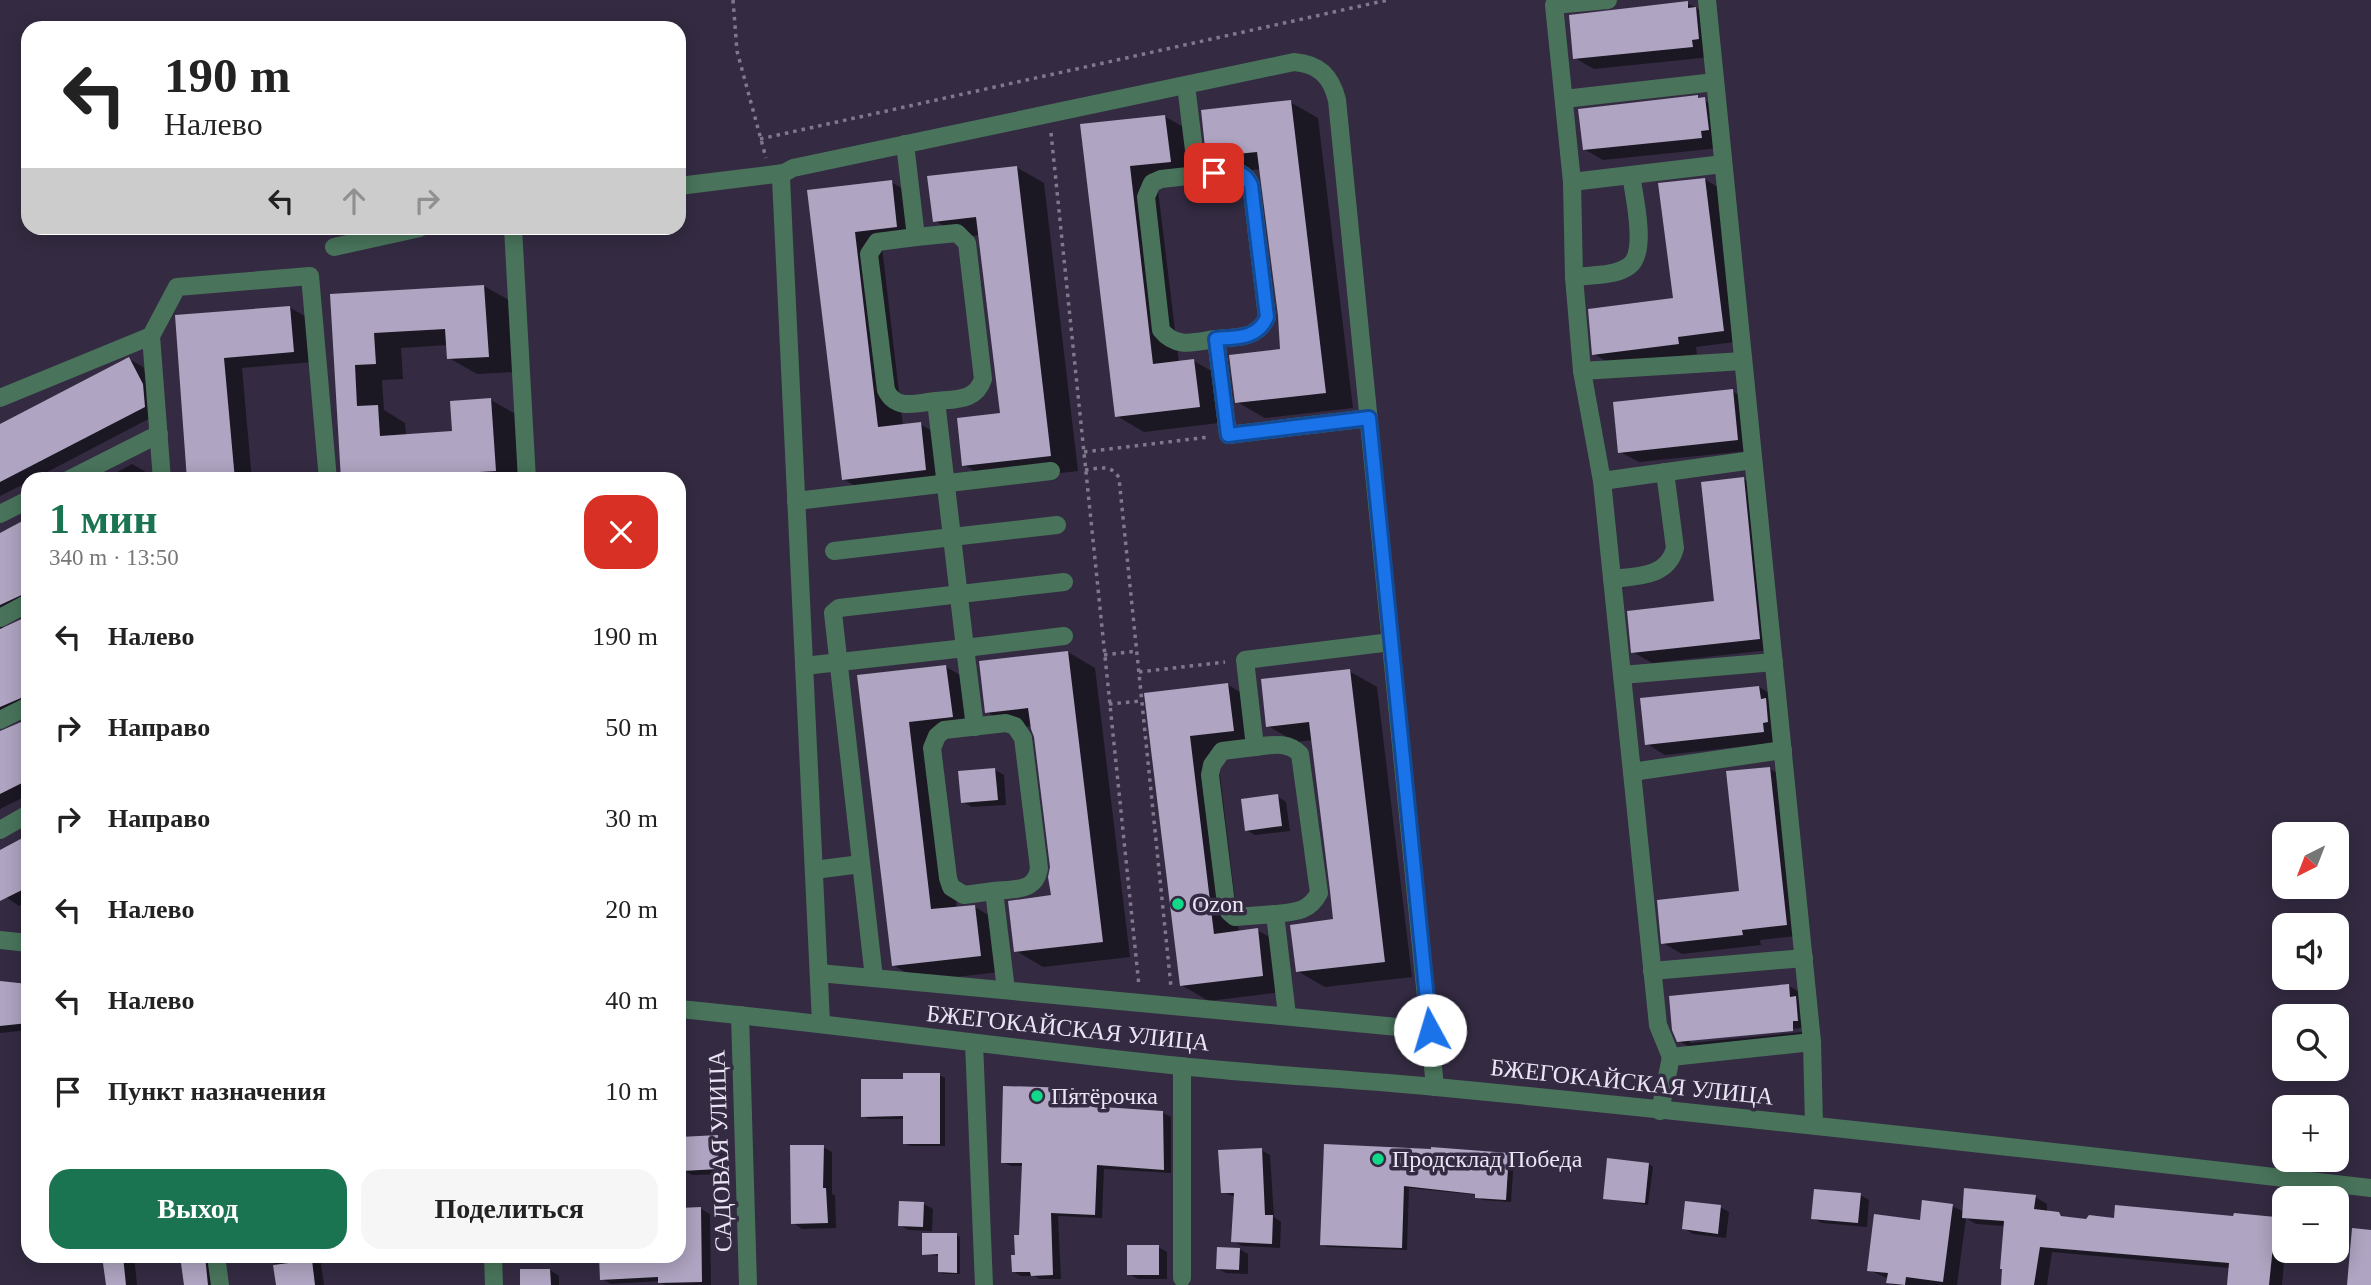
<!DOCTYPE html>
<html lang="ru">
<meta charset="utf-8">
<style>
:root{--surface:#fff;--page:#f6f6f6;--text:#222;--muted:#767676;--accent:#1b7451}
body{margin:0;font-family:Georgia,serif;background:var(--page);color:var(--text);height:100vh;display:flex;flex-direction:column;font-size:26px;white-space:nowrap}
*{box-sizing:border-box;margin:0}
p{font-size:23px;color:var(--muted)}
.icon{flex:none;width:38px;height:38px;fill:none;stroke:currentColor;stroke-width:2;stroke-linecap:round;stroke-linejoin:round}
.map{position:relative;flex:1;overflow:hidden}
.panel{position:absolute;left:21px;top:472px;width:665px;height:791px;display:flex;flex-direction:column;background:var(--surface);border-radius:21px;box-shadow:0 4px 18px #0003}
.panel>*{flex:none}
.hud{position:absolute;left:21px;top:21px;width:665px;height:214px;border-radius:21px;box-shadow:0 4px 18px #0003;background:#fff;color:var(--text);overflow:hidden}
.needle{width:46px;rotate:222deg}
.controls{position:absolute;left:2272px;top:822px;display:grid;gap:14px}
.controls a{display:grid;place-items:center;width:77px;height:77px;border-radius:14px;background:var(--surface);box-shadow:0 4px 18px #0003;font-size:35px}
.pin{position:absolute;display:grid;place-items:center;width:60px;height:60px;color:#fff;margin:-30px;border-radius:14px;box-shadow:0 4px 10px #0006}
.me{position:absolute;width:77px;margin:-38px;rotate:354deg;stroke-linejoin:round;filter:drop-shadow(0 0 5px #0008)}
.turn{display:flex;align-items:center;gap:24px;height:147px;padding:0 28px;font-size:32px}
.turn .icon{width:91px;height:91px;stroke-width:2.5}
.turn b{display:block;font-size:49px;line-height:60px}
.lanes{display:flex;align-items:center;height:66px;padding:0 28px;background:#0003;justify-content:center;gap:35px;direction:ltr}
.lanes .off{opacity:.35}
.round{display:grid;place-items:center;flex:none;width:74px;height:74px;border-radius:21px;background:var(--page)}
.overview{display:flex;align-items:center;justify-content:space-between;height:119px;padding:0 28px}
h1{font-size:42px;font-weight:800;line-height:52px;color:var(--accent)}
.action{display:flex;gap:14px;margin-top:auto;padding:14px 28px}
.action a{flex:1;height:80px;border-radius:21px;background:var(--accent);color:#fff;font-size:28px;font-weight:800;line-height:80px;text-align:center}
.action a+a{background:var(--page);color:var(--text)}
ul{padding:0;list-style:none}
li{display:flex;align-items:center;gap:21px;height:91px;padding:0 28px}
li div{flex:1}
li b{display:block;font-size:26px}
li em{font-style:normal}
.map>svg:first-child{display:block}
.shadow{fill:#0007;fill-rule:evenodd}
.building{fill:#afa4c1}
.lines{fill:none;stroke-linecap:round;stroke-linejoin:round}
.path{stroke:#80788c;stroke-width:3.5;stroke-dasharray:3.5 5;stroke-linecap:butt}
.minor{stroke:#49745b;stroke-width:18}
.route-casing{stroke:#114b97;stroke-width:18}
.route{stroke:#1a73e8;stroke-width:12}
.poi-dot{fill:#12d98a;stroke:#342b42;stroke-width:2.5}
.labels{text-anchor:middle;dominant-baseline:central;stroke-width:7;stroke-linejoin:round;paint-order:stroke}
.poi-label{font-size:24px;fill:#eae5f4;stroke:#342b42;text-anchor:start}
.street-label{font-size:24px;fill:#eae5f4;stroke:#342b42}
</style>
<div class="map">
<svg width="2371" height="1285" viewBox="0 0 2371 1285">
<rect width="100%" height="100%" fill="#342b42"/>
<g class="shadow">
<path d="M1687,3L1706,13L1711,57L1594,69L1575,58Z"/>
<path d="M1697,97L1724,110L1720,148L1603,160L1584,149Z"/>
<path d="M1290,102L1318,118L1353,408L1265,418L1237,402L1282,351L1261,169L1236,172L1208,156Z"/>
<path d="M1164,116L1192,132L1198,177L1157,182L1179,363L1194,361L1222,377L1227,422L1144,432L1117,416L1082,126Z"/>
<path d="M1016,167L1044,183L1078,471L992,481L964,465L1002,414L980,235L962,237L935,221Z"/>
<path d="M1704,179L1723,190L1742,341L1696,347L1697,354L1612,365L1594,354L1675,300Z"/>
<path d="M891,182L919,198L924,242L882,247L903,426L920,424L948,440L953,485L871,495L843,479L809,192Z"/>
<path d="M484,286L512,302L516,372L477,374L449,358L448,345L401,348L403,379L382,380L384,410L405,423L406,436L453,433L491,400L519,416L522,480H343L332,296Z"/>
<path d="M289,307L308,318L312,362L242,368L252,480H189L177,317Z"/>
<path d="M129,359L143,367L157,393L158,414L32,480H28V482L0,496V426Z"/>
<path d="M1732,391L1751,402L1756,450L1639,462L1620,452Z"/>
<path d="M132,464L146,472L150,480H103Z"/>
<path d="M1743,479L1762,490L1778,649L1652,663L1633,652L1716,603Z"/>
<path d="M28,520V606L4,621L3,630L28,618V709L0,718V535Z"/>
<path d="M1068,652L1095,668L1130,957L1043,967L1016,951L1053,896L1052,867L1036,736L1032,726L1014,728L987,712Z"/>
<path d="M946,667L974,683L980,732L936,737L957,908L975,907L1002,923L1008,971L921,981L893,965L859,677Z"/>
<path d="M1349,671L1377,687L1412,977L1325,987L1297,971L1335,921L1313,740L1296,742L1268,726Z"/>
<path d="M1228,685L1256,701L1261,746L1217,751L1239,932L1257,930L1285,946L1290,991L1209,1001L1181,985L1146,694Z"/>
<path d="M1759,687L1778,698L1782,742L1665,755L1647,744Z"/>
<path d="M28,720V795L0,809V738Z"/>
<path d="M1770,769L1789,779L1805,935L1760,940L1761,945L1682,954L1663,943L1740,893Z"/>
<path d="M995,770L1004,775L1006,805L972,807L963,802Z"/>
<path d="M1277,796L1286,802L1290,831L1255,835L1246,830Z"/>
<path d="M28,837V901L19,906L6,897L0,887V852Z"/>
<path d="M0,983L28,985V1030L0,1033Z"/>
<path d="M1789,986L1808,997L1812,1041L1698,1052L1679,1041ZM1802,1028V1032L1690,1043V1039Z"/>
<path d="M939,1075L945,1078V1146H910L905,1143V1119H869L863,1116L905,1080Z"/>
<path d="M1073,1089L1081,1094V1107L1163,1113L1171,1117V1173L1104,1169L1102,1218L1058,1216L1061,1279H1040L1034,1276H1021L1013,1271L1021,1236L1024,1166H1011L1003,1162Z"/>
<path d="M717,1137L726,1142L728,1174L692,1175L683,1170Z"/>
<path d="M1325,1146L1509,1154L1514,1157L1511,1202L1482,1200L1477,1195L1409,1188L1407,1250L1327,1247L1322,1244Z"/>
<path d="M823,1147L832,1152V1194L835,1195L836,1228L802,1229L793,1223Z"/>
<path d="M1261,1150L1270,1155L1274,1217L1281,1222L1280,1248L1242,1246L1233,1241L1235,1197L1222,1192Z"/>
<path d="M1649,1164L1653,1167L1648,1205L1605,1198Z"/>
<path d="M1860,1195L1869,1200L1867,1227L1822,1223L1813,1218Z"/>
<path d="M2035,1197L2047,1204V1212L2059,1214L2068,1219H2275L2284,1224L2285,1251L2282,1285H2229L2230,1268L2052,1252L2047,1285H2002L2005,1226L1976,1224L1966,1218L1957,1285H1894L1888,1282L1889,1279L1869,1270L1921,1222L1952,1206L1964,1212Z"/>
<path d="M924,1204L933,1209L932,1231L908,1230L900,1225Z"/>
<path d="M1720,1207L1729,1212L1726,1238L1693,1234L1684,1228Z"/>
<path d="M679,1209H701L710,1214L711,1285H665L659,1281L611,1284L602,1279L679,1256Z"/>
<path d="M956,1235L960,1237V1274H943L939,1271V1256L924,1254Z"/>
<path d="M1158,1247L1167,1252V1279H1138L1129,1274Z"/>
<path d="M1239,1249L1248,1254V1274L1226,1273L1217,1268Z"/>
<path d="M104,1256H134L137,1285H107Z"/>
<path d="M181,1256H211L216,1285H185Z"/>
<path d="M273,1256H320L324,1285H277Z"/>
<path d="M550,1270L559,1276V1285H522Z"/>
</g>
<g class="building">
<path d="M1688,1V8L1696,7L1699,39L1692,40L1693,47L1573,59L1569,15Z"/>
<path d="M1698,95V98L1705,97L1709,130L1701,131L1702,138L1583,150L1578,109Z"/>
<path d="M1291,100L1326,393L1235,403L1229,355L1280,349L1278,316L1257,152L1206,157L1201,110Z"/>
<path d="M1165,115L1171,162L1130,166L1153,364L1194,359L1200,407L1115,417L1080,124Z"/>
<path d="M1017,166L1051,456L962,466L957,418L1000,413L976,217L933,222L927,176Z"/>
<path d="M1705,178L1724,331L1678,337L1679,344L1592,355L1588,309L1673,298L1658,183Z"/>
<path d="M892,180L897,227L855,232L878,427L921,422L926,470L842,480L807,190Z"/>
<path d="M484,285L489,357L447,359L445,329L374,333L376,364L355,365L357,406L378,405L380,436L452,431L450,401L491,398L496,471L341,480L330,294Z"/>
<path d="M290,306L294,352L224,358L235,480H187L175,315Z"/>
<path d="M129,357L143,384L145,407L0,482V424Z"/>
<path d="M1733,389L1738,440L1618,453L1613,402Z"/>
<path d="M1744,477L1760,639L1631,653L1627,611L1714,601L1701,482Z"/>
<path d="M28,518V592L0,605V533Z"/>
<path d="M28,616V695L0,707V629Z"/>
<path d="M1068,651L1103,942L1014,952L1008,901L1051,895L1048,877L1050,867L1034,737L1031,729L1028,708L985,713L979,661Z"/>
<path d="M946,665L953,717L909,722L920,815L931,909L975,905L981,956L892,966L857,675Z"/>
<path d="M1350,669L1385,962L1296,972L1290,925L1333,919L1330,891L1309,722L1266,727L1261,679Z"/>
<path d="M1228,683L1234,731L1190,736L1214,934L1258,928L1263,976L1180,986L1144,693Z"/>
<path d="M1759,686L1761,699L1766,698L1768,722L1763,723L1764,732L1645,745L1640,698Z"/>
<path d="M28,719V780L0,794V731Z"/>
<path d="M1770,767L1787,925L1742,930L1743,935L1661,944L1657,900L1739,891L1726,771Z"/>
<path d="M995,768L998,800L961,803L958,771Z"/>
<path d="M1278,794L1282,826L1245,831L1241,799Z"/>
<path d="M28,835V887L0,901V850Z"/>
<path d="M0,981L28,984V1023L0,1026Z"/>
<path d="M1789,984L1790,997L1796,996L1798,1021H1793V1031L1677,1042L1672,1030L1669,996Z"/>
<path d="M903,1073H940V1144H903V1116L861,1117V1079H903Z"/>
<path d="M1003,1086L1074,1088L1073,1105L1163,1111L1164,1170L1097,1165L1095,1215L1051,1213L1053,1275L1031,1276L1030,1272H1012L1011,1255H1015L1014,1235H1019L1022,1163H1001Z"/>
<path d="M718,1135L719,1169L682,1171L680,1137Z"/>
<path d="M1324,1144L1431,1149V1147L1509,1153L1506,1200L1475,1198V1194L1404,1186L1402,1248L1320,1245Z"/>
<path d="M790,1145H824L823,1188H826L828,1223L791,1224Z"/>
<path d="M1262,1148L1265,1215H1273L1272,1244L1231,1242L1234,1193H1221L1218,1150Z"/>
<path d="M1607,1158L1649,1163L1645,1203L1603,1199Z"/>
<path d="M1964,1188L2036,1195L2034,1209L2059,1212L2061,1216L2086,1219L2089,1215L2114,1218L2115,1205L2233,1216L2234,1213L2276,1217L2269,1285H2227L2229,1263L2040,1247L2034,1285H2001L2002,1269H2000L2004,1221L1962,1218Z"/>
<path d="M1814,1189L1861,1193L1858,1223L1811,1219Z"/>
<path d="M1922,1200L1953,1204L1943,1282L1906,1277L1905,1285L1886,1283L1888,1273L1867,1271L1874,1214L1920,1220Z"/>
<path d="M899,1201L924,1202L923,1227L898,1226Z"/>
<path d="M1685,1201L1721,1205L1718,1234L1682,1229Z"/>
<path d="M701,1207L702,1282L658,1283V1277L600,1280L599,1256H679V1208Z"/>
<path d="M2352,1228L2371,1230V1285H2347Z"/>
<path d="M922,1233H957V1273L938,1272V1254L922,1255Z"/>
<rect x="1127" y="1245" width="32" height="30"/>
<path d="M1217,1247L1240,1248L1239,1270L1216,1269Z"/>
<path d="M102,1256H123L126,1285H106Z"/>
<path d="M180,1256H205L208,1285H184Z"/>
<path d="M312,1260L315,1285H276L273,1265Z"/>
<path d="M520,1269H550L551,1285H520Z"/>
</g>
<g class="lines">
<g class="path">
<path d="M733,0L737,51L766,158"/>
<path d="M1051,133L1139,986"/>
<path d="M760,139L1388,0"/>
<path d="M1084,452L1209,437"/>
<path d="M1085,470C1099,468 1112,464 1119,478L1171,987"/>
<path d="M1104,655L1137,651"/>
<path d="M1139,672L1225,662"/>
<path d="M1109,704L1141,701"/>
</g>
<g class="minor">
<path d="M1608,0L1554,5L1572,182L1574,277L1582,371L1602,481L1658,1025L1671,1057L1812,1042"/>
<path d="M1707,0L1812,1042L1814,1125"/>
<path d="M1186,85L1197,175L1161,179L1152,183L1146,197L1161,330C1176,349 1195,342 1216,339L1228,435L1369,418"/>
<path d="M1564,99L1715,82"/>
<path d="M905,144L916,237L877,242L869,254L886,390C896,411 916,403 936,401L952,537L1057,525"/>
<path d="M1197,175C1216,172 1242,163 1251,185L1267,317C1258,339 1237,337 1216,339"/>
<path d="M1572,182L1723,164"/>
<path d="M679,186L784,173"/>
<path d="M513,228L527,480"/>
<path d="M916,237L957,233L967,243L983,379C976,401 956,399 936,401"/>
<path d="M334,247L420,228"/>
<path d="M1574,277C1591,275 1616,276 1629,266C1648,253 1634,196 1631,175"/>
<path d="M151,336L177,287L310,276L328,480"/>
<path d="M1582,371L1743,361"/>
<path d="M0,398L151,336L162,480"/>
<path d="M68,480L159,434"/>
<path d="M1602,481L1753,460"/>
<path d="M796,501L1051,471"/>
<path d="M0,514L28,500"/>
<path d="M834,551L952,537L965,648L1064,636"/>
<path d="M1612,579C1637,576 1668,577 1675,548L1665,472"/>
<path d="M0,618L28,603"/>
<path d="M804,666L965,648L975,727"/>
<path d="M1622,675L1774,662"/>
<path d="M0,720L28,706"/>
<path d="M1255,747C1272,745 1288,741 1300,754L1319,893C1309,912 1295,912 1275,914"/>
<path d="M1632,772L1783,750"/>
<path d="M0,830L28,814"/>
<path d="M814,870L861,864"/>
<path d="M994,891C1014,889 1036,892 1039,868L1023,738L1015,726L1006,723L944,730L937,736L932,748L948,878L951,887L964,895L994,891L1006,990"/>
<path d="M0,940L28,943"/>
<path d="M1652,971L1804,958"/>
<path d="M819,973L1430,1030"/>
<path d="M874,978L833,613L839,608L1064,582"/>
<path d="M679,1009C846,1025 1013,1049 1180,1066C1265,1075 1351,1079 1436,1087C1748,1117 2059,1152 2371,1188"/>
<path d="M740,1015L748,1285"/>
<path d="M1287,1015L1275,914L1235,917L1229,912L1226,904L1210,775L1212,765L1222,751L1255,747L1245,660L1391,642"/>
<path d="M821,1023L781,178L784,173L793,168L1294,62C1319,64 1331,76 1337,100L1435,1087"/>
<path d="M974,1043L984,1285"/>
<path d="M1660,1111L1671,1057"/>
<path d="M216,1256L220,1285"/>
<path d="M493,1256L494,1285"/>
<path d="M1182,1278V1066"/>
</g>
</g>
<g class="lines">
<defs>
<path id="route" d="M1214,173C1230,171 1243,168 1251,185L1267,317C1258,339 1237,337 1216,339L1228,435L1369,418L1430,1030"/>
</defs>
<use href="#route" class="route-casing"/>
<use href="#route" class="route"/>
</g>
<g class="poi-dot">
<circle cx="1178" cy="904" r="7"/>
<circle cx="1037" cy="1096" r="7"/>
<circle cx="1378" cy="1159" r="7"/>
</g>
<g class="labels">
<g class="poi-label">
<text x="1192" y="904">Ozon</text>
<text x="1051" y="1096">Пятёрочка</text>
<text x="1392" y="1159">Продсклад Победа</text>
</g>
<g class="street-label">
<text transform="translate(1068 1028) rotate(6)">БЖЕГОКАЙСКАЯ УЛИЦА</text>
<text transform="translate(1632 1082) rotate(6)">БЖЕГОКАЙСКАЯ УЛИЦА</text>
<text transform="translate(720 1151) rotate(-92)">САДОВАЯ УЛИЦА</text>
</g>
</g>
</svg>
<div class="controls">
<a><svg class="needle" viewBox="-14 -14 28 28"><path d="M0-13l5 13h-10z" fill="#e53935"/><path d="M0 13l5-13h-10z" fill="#767676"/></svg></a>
<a><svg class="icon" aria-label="sound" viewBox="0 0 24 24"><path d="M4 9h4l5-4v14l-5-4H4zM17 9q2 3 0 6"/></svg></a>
<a><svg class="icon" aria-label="search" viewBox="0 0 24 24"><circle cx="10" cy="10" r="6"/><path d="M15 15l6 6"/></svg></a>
<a>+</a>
<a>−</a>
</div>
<div class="pin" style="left:1214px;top:173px;background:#d93025"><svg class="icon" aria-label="arrive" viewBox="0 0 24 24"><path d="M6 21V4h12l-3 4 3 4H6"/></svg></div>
<svg class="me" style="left:1430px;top:1030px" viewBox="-20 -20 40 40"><circle r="19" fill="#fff"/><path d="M0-13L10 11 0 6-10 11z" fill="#1a73e8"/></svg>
<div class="hud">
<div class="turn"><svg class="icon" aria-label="left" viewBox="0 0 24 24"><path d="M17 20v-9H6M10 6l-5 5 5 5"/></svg><div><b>190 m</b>Налево</div></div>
<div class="lanes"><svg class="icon" aria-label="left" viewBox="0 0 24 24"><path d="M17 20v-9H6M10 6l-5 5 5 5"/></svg><svg class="icon off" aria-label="ahead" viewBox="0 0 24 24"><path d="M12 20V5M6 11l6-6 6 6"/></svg><svg class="icon off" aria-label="right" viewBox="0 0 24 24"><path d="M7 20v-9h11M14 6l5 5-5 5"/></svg></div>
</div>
<section class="panel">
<div class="overview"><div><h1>1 мин</h1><p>340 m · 13:50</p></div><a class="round" style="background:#d93025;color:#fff"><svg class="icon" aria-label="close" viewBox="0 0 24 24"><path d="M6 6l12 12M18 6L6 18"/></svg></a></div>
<ul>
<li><svg class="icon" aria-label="left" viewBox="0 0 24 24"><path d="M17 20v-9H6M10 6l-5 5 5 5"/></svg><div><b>Налево</b></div><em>190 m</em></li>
<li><svg class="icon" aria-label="right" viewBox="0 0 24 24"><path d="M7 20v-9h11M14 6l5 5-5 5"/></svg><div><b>Направо</b></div><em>50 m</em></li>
<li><svg class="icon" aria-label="right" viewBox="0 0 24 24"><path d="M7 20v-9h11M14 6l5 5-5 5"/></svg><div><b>Направо</b></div><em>30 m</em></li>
<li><svg class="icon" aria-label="left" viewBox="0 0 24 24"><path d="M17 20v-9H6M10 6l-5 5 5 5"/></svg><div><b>Налево</b></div><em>20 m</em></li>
<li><svg class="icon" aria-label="left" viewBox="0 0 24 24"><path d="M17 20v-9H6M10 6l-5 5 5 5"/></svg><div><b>Налево</b></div><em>40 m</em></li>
<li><svg class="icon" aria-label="arrive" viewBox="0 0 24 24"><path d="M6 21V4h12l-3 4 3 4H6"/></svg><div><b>Пункт назначения</b></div><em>10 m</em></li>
</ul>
<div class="action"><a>Выход</a><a>Поделиться</a></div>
</section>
</div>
